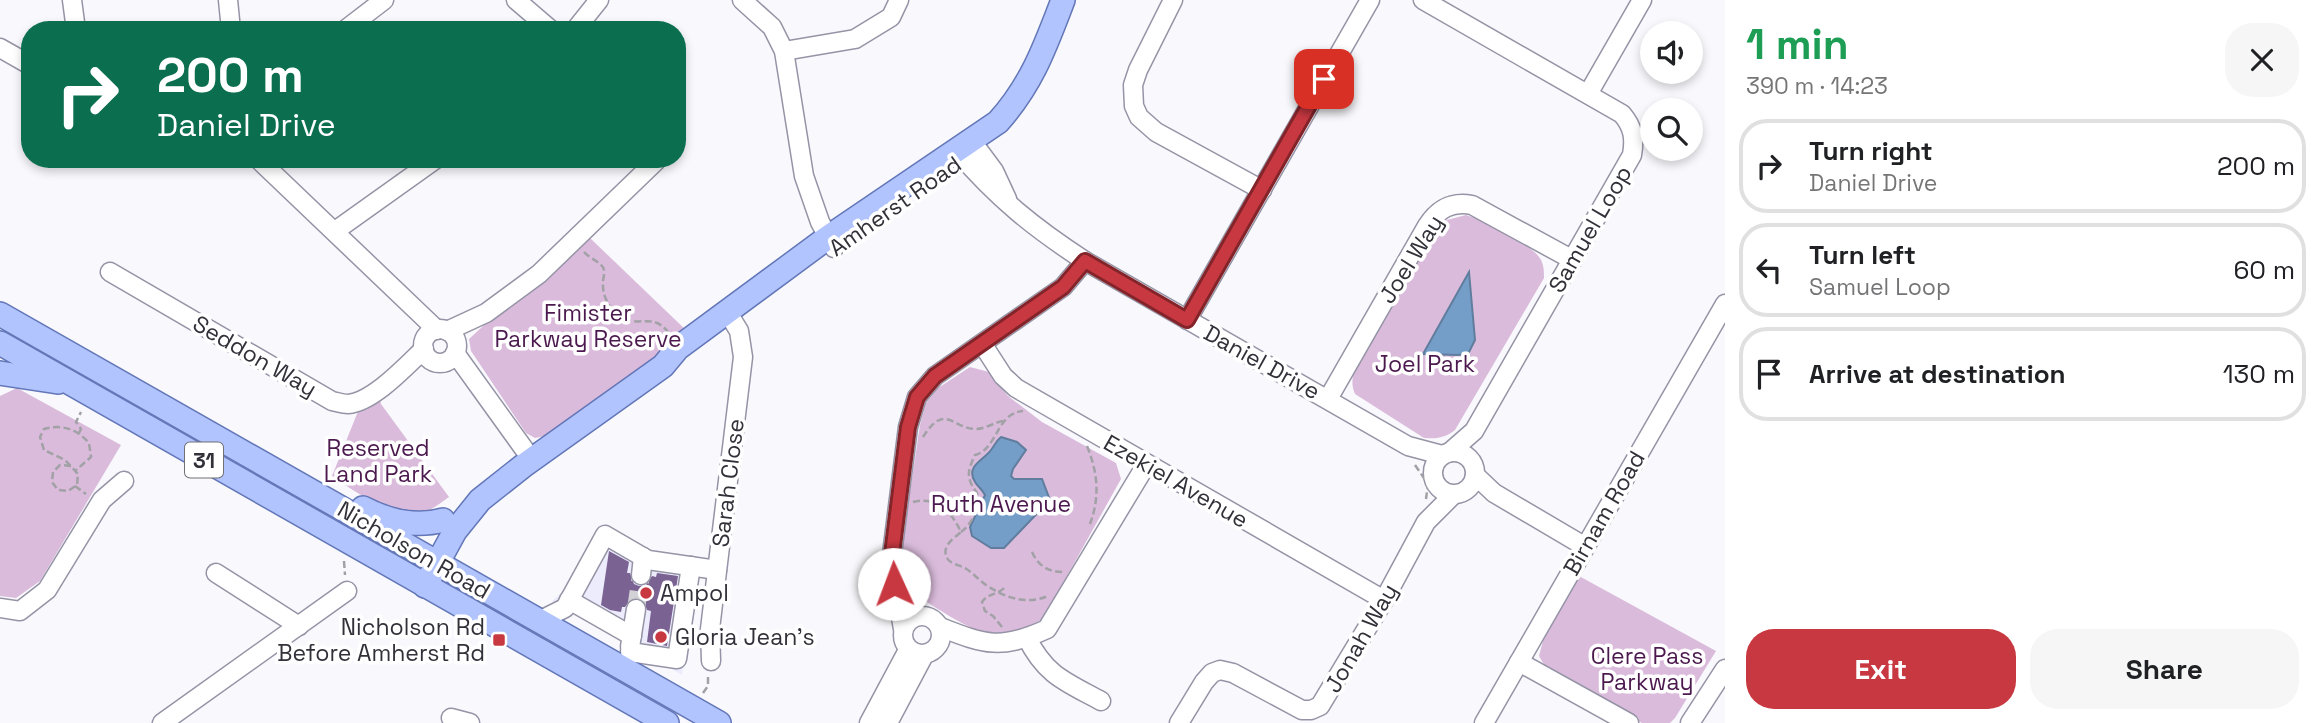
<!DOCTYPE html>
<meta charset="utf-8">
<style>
:root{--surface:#fff;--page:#f6f6f6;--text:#202124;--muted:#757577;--line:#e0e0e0;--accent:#c83841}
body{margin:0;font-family:"Space Grotesk",sans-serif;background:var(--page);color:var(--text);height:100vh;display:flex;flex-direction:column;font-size:26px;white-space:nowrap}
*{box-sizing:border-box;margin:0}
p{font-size:23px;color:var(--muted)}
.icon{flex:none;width:38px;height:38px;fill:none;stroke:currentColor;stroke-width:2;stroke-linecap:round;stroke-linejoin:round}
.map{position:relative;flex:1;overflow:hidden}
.side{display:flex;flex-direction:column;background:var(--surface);width:595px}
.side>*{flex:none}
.hud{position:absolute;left:21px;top:21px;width:665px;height:147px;border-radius:28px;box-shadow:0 4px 10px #0003;background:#0b6e4f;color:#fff;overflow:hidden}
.fabs{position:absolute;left:1640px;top:21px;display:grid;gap:14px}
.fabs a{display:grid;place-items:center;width:63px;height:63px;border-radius:50%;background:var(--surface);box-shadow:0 4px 10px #0003;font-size:35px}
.pin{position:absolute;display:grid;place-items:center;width:60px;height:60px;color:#fff;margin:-30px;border-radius:14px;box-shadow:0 4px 10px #0006}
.me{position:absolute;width:77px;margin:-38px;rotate:358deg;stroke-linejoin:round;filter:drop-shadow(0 0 5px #0008)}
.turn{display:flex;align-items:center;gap:24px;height:147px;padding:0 21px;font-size:32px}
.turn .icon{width:91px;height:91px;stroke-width:2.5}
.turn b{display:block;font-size:49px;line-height:60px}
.round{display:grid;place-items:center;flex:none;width:74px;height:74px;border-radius:28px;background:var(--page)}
.summary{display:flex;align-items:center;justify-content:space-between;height:119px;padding:0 21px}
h1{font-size:42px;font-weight:700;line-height:52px;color:#1e9e55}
.button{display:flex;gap:14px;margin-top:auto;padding:14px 21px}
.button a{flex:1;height:80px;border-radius:28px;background:var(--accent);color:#fff;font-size:28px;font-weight:700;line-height:80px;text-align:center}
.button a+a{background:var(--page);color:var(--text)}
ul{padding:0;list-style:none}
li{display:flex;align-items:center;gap:21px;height:94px;margin:0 14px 10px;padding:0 7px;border:4px solid var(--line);border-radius:28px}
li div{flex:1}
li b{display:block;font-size:26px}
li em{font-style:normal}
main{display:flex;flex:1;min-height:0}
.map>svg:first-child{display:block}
.built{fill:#edecfd}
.green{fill:#dabbdb}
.water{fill:#749dc8;stroke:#607d9d;stroke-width:2}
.building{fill:#7a6292}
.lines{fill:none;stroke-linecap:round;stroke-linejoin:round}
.minor-tunnel{stroke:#d1d1d6;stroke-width:18;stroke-dasharray:18 9;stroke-linecap:butt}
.minor-casing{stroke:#9594a6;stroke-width:21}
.major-casing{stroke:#6377b8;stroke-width:26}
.path{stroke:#a1a1a6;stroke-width:2.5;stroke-dasharray:7 3.5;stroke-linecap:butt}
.minor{stroke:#fff;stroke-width:18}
.major{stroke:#b2c4fd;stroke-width:23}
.route-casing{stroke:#82242a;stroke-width:18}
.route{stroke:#c83841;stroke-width:12}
.poi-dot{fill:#c83841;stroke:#fff;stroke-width:2.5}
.labels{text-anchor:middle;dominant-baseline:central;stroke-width:7;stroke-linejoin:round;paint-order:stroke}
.shield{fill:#fff;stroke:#706f74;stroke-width:2}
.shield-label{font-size:21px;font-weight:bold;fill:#323139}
.street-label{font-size:23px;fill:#323139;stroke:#fff}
.park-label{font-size:23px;fill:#4c194f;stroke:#fff}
.poi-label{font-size:23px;fill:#323139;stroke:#fff;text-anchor:start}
</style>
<main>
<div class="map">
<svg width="1725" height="723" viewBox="0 0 1725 723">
<rect width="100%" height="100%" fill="#f9f9fd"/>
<path class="built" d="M601,526L646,553L697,560L682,675L552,601L561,593Z"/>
<g class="green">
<path d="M1466,215C1481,219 1531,245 1539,257C1544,263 1544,271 1544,278L1455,430C1445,438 1436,439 1424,438L1355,394C1350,382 1353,374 1357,361L1441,224L1447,220Z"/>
<path d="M590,238L689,333L545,436L535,438L526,433L471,351L469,339L494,316L535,287Z"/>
<path d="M970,367L989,372L1008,396L1042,422L1116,463L1121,479L1043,619C1029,626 1013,635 997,635C972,634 927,602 906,588L900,559L920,425L926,403L938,388Z"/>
<path d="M17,388L121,445L40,581L16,598L0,596V396Z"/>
<path d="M378,389L381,404L449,497C440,503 431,512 419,513C387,515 357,493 332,476L363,399Z"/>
<path d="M1579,576L1716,651L1675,718L1670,723H1642L1546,668L1539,656L1544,637Z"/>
</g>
<g class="water">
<path d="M1469,272L1475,340L1468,354L1457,355L1423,354Z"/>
<path d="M1001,437L1017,442L1026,450L1013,469L1011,476L1014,479H1042L1050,500L1004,548H991L972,536L970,527L985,495C982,489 978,487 975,482C965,466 984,460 991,450C995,445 996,441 1001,437Z"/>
</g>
<path class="building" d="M609,551L629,562L627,573H630L634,584L639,586L646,585L652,576L656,577L657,573L678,576L667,646L647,642L651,611L647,610L643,600L631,599L625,607H622L621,612L610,610L601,605Z"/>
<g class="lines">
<path class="minor-tunnel" d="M636,609L641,575"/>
<defs>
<g id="minor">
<path d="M72,0L76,30"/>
<path d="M228,0L231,30"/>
<path d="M516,0L551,30"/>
<path d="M742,0L772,27L784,51L804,176L820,222L834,248"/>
<path d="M1173,0L1138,70L1133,85L1134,106L1139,117L1156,132L1262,190"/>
<path d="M1423,0L1622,114C1633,127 1635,138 1632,155L1474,431L1450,452"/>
<path d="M345,30L384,0"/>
<path d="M575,30L599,0"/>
<path d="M0,48L30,65"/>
<path d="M784,51L855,39L891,17L899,0"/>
<path d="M1588,94L1642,0"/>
<path d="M971,140L994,171L1007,199"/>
<path d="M956,150C997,198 1033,227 1085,261L1408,446L1442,455"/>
<path d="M258,159L437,330"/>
<path d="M335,231L436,159"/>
<path d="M110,272L332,401C337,402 343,404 348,404C373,402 406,366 424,349"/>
<path d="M1187,320L1370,0"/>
<circle cx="440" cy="346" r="17"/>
<path d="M447,331L486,313L539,274L656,161"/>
<path d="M983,345L1003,376L1016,388L1384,600"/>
<path d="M455,353L532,460"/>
<path d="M1328,399L1427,226C1438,209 1451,201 1472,205L1573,260"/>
<circle cx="1454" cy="473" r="21"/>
<path d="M1475,475L1494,493L1584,546"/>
<path d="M216,573L299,626"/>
<path d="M641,575L643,557"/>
<path d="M569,600L632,636"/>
<path d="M0,608L20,611L47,590L102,500L124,481"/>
<circle cx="922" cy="635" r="19"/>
<path d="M539,621L565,608L605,535L648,560L717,570"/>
<path d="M940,627C986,645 1001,650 1047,629L1146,465"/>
<path d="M903,629L891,562L908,427L917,397L935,376L1063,287L1085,261"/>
<path d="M1027,638C1046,676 1066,682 1101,701"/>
<path d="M630,647L636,609"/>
<path d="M630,652L677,659L691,566"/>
<path d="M711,661L710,629L743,357L739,331L728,313"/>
<path d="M1519,662L1629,723"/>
<path d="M451,718L470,723"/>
<path d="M162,723L347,591"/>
<path d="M869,723L908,650"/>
<path d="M888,723L924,655"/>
<path d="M1179,723L1204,682L1212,673L1220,670L1233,673L1302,710H1311L1320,706L1384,600L1426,522L1453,495"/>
<path d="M1484,723L1725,304"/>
<path d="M1690,723L1725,669"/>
</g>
<g id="major">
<path d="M0,314L719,723"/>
<path d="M0,343L667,723"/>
<path d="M0,373L58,382"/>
<path d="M363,508C388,521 415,528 443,520"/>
<path d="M425,586L455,531L480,500L523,466L663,366L678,348L827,238L998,122C1032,84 1045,47 1063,0"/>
</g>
</defs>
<use href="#minor" class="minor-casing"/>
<use href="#major" class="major-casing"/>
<g class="path">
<path d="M584,252C589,258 603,263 604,270C605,275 602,281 603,286C603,299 612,312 623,318C641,327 653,313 668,332"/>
<path d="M79,433L81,429L76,422L81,412"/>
<path d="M923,437C945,402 953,429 976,429C986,429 994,422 1004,421"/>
<path d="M1087,446C1098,473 1100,497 1090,524"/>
<path d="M1415,465L1428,484L1426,499"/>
<path d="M71,466L60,465L53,472L52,482L58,490L68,491L77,485L78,474L65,460L44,450L40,437L44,429C62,424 77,429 89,443L91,457L75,471"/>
<path d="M75,486L86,494"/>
<path d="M913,502C937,496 951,511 961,532C954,538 941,546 947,558C950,564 959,565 965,568C973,573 979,580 986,585C1005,598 1027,605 1048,596"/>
<path d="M951,516L963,509L977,507"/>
<path d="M961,532C974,522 978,508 977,493C966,478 967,472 975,455C998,449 996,413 1023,411"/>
<path d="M1032,552C1039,567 1049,572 1064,572"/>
<path d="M344,561L345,575"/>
<path d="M1002,627L993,616L985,611L982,602C988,593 999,595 1006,586"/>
<path d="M703,693L708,686V677"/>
</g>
<use href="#minor" class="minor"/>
<use href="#major" class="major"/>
</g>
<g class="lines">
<defs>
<path id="route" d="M894,584L891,562L908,427L917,397L935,376L1063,287L1085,261L1187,320L1324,79"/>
</defs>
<use href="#route" class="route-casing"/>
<use href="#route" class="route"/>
</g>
<g class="poi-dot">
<circle cx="646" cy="593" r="7"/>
<circle cx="661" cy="637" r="7"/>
<rect x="492" y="633" width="14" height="14" rx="3.5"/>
</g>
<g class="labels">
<rect class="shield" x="185" y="442.5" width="38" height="35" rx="5"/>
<g class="shield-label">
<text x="204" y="460">31</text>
</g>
<g class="street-label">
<text transform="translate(895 206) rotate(-35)">Amherst Road</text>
<text transform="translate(1590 229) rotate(-60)">Samuel Loop</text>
<text transform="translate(1411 259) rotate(-58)">Joel Way</text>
<text transform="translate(255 356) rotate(30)">Seddon Way</text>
<text transform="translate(1262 362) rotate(29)">Daniel Drive</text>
<text transform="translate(1176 481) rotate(30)">Ezekiel Avenue</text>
<text transform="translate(728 483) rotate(-83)">Sarah Close</text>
<text transform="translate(1604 513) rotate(-60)">Birnam Road</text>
<text transform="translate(414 550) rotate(30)">Nicholson Road</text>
<text transform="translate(1361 638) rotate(-60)">Jonah Way</text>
</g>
<g class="park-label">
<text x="588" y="313">Fimister<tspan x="588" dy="26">Parkway Reserve</tspan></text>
<text x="1425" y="364">Joel Park</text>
<text x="378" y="448">Reserved<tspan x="378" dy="26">Land Park</tspan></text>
<text x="1001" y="504">Ruth Avenue</text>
<text x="1647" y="656">Clere Pass<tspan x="1647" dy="26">Parkway</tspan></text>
</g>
<g class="poi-label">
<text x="660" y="593">Ampol</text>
<text x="485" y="627" text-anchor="end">Nicholson Rd<tspan x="485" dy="26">Before Amherst Rd</tspan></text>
<text x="675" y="637">Gloria Jean's</text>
</g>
</g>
</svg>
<div class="fabs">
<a><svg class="icon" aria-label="sound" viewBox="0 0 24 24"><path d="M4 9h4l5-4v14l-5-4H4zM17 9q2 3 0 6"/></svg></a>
<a><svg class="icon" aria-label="search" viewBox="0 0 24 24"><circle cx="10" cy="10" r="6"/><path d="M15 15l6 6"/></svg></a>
</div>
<div class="pin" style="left:1324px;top:79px;background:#d93025"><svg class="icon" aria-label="arrive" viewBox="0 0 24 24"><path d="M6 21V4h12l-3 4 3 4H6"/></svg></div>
<svg class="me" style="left:894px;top:584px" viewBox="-20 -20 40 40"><circle r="19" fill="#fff"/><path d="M0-13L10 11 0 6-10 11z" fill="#c83841"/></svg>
<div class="hud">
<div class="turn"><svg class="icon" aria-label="right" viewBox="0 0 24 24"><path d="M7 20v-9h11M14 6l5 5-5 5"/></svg><div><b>200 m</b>Daniel Drive</div></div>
</div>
</div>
<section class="side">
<div class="summary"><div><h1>1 min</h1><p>390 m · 14:23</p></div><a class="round"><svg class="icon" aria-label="close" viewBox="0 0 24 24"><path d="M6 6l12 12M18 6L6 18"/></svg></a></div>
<ul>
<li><svg class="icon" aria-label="right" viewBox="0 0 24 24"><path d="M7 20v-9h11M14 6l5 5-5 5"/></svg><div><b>Turn right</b><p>Daniel Drive</p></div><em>200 m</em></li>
<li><svg class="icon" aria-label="left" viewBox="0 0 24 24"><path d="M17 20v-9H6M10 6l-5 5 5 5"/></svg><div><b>Turn left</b><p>Samuel Loop</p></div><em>60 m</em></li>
<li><svg class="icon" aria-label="arrive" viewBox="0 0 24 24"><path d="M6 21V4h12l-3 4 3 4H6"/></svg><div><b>Arrive at destination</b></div><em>130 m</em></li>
</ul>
<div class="button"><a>Exit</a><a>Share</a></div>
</section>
</main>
